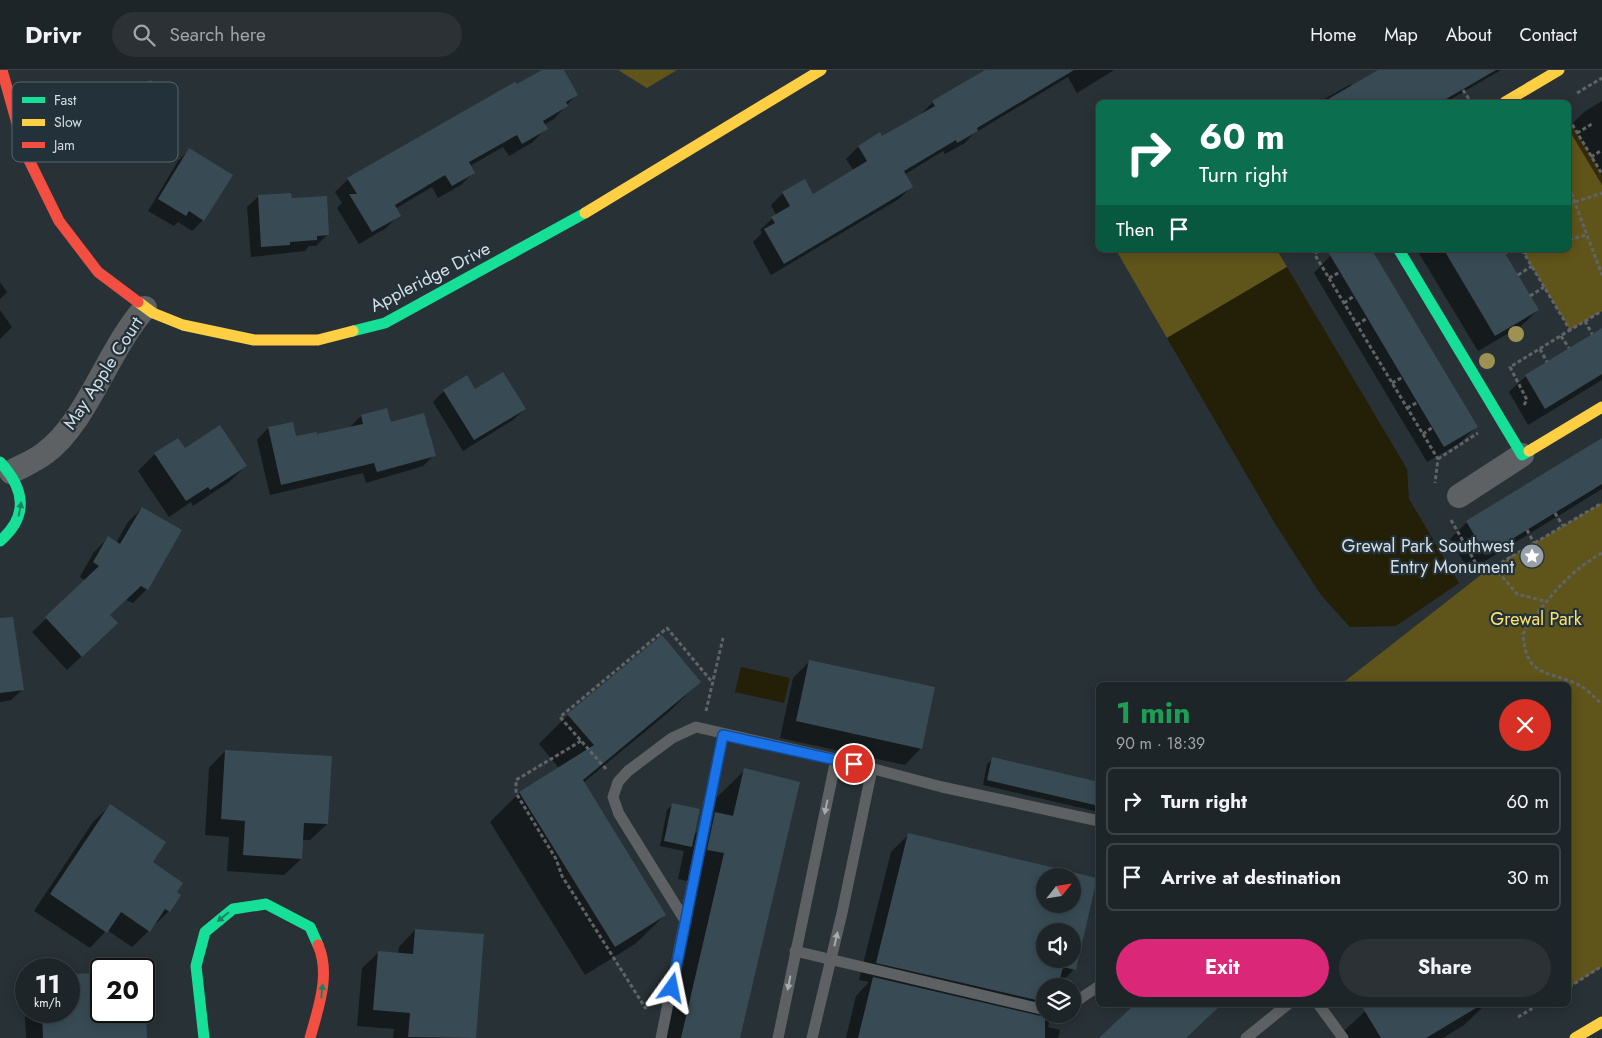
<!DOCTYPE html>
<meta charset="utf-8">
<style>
:root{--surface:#1e2528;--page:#2b3134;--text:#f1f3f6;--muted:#a1a5a8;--line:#3c4245;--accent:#db2777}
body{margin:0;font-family:Jost,sans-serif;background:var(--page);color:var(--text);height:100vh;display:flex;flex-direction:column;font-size:19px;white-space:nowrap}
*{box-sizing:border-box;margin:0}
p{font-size:16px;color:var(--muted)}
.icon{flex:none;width:28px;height:28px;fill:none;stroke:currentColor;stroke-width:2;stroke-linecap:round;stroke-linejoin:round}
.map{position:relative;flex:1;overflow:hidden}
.sheet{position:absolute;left:1096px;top:612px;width:475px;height:325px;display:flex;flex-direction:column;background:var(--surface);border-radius:8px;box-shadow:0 2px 12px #0003,0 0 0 1px var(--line)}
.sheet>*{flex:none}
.banner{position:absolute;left:1096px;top:30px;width:475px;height:152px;border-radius:8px;box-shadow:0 2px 12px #0003,0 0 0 1px var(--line);background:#0b6e4f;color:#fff;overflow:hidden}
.needle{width:32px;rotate:60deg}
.fabs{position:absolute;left:1036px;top:798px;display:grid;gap:10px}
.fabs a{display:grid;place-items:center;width:45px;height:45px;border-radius:50%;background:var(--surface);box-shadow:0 2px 12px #0003,0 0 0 1px var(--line);font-size:25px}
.speed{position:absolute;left:15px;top:888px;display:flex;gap:10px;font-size:25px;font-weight:700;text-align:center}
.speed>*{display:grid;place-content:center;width:65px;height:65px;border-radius:50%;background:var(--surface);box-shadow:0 2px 12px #0003,0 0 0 1px var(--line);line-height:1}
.speed small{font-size:12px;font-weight:400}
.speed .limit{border:2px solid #111;border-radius:8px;background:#fff;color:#111}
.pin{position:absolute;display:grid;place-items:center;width:42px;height:42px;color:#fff;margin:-21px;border:2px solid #fff;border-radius:50%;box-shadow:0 1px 5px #0007}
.me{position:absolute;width:55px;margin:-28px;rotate:12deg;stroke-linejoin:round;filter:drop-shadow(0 0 4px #0008)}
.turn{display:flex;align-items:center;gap:18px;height:105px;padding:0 20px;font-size:22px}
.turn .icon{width:65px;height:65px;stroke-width:2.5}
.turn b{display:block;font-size:35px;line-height:42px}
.then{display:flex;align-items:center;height:48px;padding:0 20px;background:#0003;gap:10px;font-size:19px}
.round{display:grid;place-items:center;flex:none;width:52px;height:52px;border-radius:26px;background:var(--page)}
.summary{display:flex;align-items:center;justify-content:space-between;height:85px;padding:0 20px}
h1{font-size:30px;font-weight:700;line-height:38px;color:#1e9e55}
.primary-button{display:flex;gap:10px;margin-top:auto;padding:10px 20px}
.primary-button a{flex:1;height:58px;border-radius:30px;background:var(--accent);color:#fff;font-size:20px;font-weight:700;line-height:58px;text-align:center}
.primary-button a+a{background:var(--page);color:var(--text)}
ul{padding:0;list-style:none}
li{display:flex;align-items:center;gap:15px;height:68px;margin:0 10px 8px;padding:0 10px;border:2px solid var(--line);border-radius:8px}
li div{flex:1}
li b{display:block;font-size:19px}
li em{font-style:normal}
header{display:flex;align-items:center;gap:30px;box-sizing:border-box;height:70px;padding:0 25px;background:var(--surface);border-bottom:1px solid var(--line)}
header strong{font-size:24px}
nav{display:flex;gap:28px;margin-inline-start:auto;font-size:18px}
.search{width:350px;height:45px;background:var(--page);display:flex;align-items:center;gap:12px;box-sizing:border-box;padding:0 18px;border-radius:28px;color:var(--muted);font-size:19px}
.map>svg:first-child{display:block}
.green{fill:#5f5419}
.water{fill:#241f07}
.shadow{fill:#0007;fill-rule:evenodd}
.building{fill:#384b54;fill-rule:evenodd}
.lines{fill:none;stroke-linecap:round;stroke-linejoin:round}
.path{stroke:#606466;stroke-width:3;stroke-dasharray:4 2.5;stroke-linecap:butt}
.lane{stroke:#5e6163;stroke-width:11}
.street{stroke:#5e6163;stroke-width:24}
.fast{stroke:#16e098;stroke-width:11}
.slow{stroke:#ffcf43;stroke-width:11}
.jam{stroke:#f24e42;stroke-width:11}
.tree{fill:#9e9252}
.oneway{fill:#1d8064}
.oneway2{fill:#a5acb0}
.route-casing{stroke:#114b97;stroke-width:12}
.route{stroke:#1a73e8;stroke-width:9}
.labels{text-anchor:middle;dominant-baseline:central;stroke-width:4.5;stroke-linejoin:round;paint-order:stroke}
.street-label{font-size:18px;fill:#d5dee4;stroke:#23323a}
.poi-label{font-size:18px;fill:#d5dee4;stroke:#23323a;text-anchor:end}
.park-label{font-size:18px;fill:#fee26a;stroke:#23323a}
.key{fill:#23323a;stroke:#58666d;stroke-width:1}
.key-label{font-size:14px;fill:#d5dee4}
</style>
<header>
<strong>Drivr</strong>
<div class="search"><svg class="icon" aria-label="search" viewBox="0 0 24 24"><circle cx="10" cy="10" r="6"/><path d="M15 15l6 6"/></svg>Search here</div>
<nav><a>Home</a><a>Map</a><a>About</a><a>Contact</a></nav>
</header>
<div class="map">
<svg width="1602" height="968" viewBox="0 0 1602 968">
<rect width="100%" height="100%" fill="#283135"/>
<g class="green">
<path d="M618,0H677L647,18Z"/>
<path d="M1569,49L1602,104V241L1570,260L1522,180H1569Z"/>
<path d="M1116,180H1277L1287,197L1167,268Z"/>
<path d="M1602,433V897L1569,917V615H1340L1482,504Z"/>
</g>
<g class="water">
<path d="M1287,197L1407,399L1409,429L1459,513L1396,556L1350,557L1321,525L1274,452L1167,268Z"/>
<path d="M741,597L790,608L784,633L735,622Z"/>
</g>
<g class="shadow">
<path d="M544,0H562L577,24L554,49L544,55L546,58L533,72L509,86L503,77L470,96L474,102L461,115L438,128L432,117L395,139L399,145L386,158L359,174L337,138L342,133L335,122L348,109Z"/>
<path d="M992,0H1114L1077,23L1068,7L973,64L965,73L945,84L943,81L904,105L911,117L899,129L771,205L753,172L762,163L760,160L776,145L771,135L783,123L805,111L813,125L854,101L846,89L858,77L880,64L882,68L921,44L933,32Z"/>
<path d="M1381,0H1501L1446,32H1319L1351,14L1352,17Z"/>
<path d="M1602,31V115L1569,60V57L1584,42Z"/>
<path d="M189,80L203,150L192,161L178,152L174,156L148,141L178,91Z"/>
<path d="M259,126L290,129L328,164L316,176H309L305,181L251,187L247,137Z"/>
<path d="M1341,180H1371L1477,356L1460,373L1427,392L1314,203L1330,186Z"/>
<path d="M1417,180H1501L1538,240L1521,256L1478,281Z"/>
<path d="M0,212L7,222L0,229Z"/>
<path d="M0,240L12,257L0,269Z"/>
<path d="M1602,260V310L1528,355L1509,322L1526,306Z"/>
<path d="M475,320L525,339L513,350L463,381L433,332L444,321Z"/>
<path d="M386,339L391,354L434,385L423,396L366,413L363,403L270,425L257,370L268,358L292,353L295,368L316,366L350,357L361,346Z"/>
<path d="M178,369L185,380L246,396L229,412L193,436L191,432L169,447L138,401L155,384Z"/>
<path d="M1602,369V419L1469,501L1450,469L1467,452Z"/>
<path d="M142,438L147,519L133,533L126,530L109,546L102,567L67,600L32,562L86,511L80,507L94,482L108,468L116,473L128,452Z"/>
<path d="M0,584L23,619L11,630L0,632Z"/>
<path d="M810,591L921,678L905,695L780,668L793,608Z"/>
<path d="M699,612L670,641L583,713L665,845L635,874L585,905L490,752L519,723L559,698L539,674L568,645Z"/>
<path d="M225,681L327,754L310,770H302L301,789L284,805L227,801L229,767L205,765L209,698Z"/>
<path d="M993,689L1099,714V742L983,715L987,694Z"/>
<path d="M745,700L739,968H659L695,813L678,809L684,781L660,776L667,740L673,734L694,765L711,748L715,729Z"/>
<path d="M110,736L175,822L169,841L132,877L107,860L90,878L34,841L93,752Z"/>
<path d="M909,764L1096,809L1074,899L1058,916H1045V944H1051L1048,957L1060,960L1058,968H846L856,926L869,912L859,910L891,782ZM1045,806H1072V834H1045ZM1045,861H1072V889H1045Z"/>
<path d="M415,860L483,866L474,968H393L394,959L357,956L362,898L379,882L398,884L399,877Z"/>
<path d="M101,904V941H144V926L146,968H26L24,923L26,921V941H69V906Z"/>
<path d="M1372,935H1485L1464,955L1443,968H1336Z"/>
</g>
<g class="building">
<path d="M542,0H564L578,25L566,32L568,36L543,51L548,59L522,74L517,65L469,92L475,103L452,116L445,105L395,135L401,146L372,162L349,124H357L347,108L515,12L517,14Z"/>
<path d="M985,0H1074L977,58L978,61L957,73L956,70L904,101L913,117L784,194L764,159L775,153L771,147L790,136L782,122L805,109L813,124L867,91L858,76L880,62L882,66L935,36L932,31Z"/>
<path d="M1378,0H1496L1441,32H1323Z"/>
<path d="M151,10L176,63L139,80L130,79L117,54L107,59L96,36Z"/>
<path d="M189,78L233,105L204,151L189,141L186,146L158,129Z"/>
<path d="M291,123L292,128L327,126L329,165L317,166V170L290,172V175L261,177L258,125Z"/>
<path d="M1327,180H1372L1478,357L1444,377Z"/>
<path d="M1444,180H1503L1539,240L1495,266Z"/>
<path d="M1602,258V304L1545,339L1525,305Z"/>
<path d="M503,302L526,339L474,370L443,320L467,305L475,319Z"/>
<path d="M387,338L391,352L424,343L436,386L377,402L374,393L281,415L268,357L293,352L296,366L317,362V364L363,354L361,345Z"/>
<path d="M220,355L247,396L210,420L208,417L186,431L154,383L178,368L185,378Z"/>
<path d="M1602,368V414L1486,485L1466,451Z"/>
<path d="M142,437L182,460L148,520L141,516L110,545L118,553L82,587L45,547L99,496L93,492L108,466L120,474Z"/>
<path d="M13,547L24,620L0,623V548Z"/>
<path d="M662,565L701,612L583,710L666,845L615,877L519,722L594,675L567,644Z"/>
<path d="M809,590L935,617L922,679L796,651Z"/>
<path d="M225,680L332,686L328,754L304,753L302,789L243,785L245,751L221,749Z"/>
<path d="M992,687L1099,712V736L987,710Z"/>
<path d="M744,698L800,712L740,968H681L724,783L707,780L715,742L733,746Z"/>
<path d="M672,733L700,739L692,777L664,771Z"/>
<path d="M110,734L166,772L153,792L183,813L177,822L181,825L170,842L165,839L150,862L121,842L107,863L50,824Z"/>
<path d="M908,763L1097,808L1076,900L1063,897L1058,916H1045V932L876,893ZM1045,806H1072V834H1045ZM1045,861H1072V889H1045Z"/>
<path d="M415,859L484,864L476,968L408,967L410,943L373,940L378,881L413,884Z"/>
<path d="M101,903V941H146L147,968H43L42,941H69V904Z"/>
<path d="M873,907L1045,947V968H858Z"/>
<path d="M1134,935H1221L1186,968H1099Z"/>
<path d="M1361,935H1481L1426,968H1381Z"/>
</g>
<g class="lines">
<g class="path">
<path d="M1463,20L1471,32"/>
<path d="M1577,23L1602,8"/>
<path d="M1569,49L1602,104"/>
<path d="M1577,63L1592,54"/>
<path d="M1591,87L1602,80"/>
<path d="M1569,117L1602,205"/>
<path d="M1569,134L1602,123"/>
<path d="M1569,170L1586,165"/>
<path d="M1317,180L1315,185L1438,389L1435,413"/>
<path d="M1522,180L1570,260L1602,241"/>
<path d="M1505,183L1510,180"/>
<path d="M1524,183L1534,180"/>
<path d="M1518,205L1532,196"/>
<path d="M1329,208L1340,202"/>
<path d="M1530,226L1544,217"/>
<path d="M1344,233L1354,226"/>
<path d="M1585,251L1592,264"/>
<path d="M1357,255L1367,248"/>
<path d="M1561,266L1569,278"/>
<path d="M1540,279L1547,292"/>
<path d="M1392,313L1403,307"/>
<path d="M1524,335L1527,330L1510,297L1570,260"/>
<path d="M1407,338L1418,332"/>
<path d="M1423,364L1433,357"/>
<path d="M1438,389L1478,363"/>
<path d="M1555,443L1563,456"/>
<path d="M1451,450L1482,504L1602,433"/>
<path d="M1527,460L1534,473"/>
<path d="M1505,474L1511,487"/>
<path d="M1602,483C1570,500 1542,534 1523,564C1526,607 1546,600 1577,614C1586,618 1595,628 1602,634"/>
<path d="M1494,497L1517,524L1548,532"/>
<path d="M706,641L723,568"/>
<path d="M581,671L516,710V723L556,789L562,806L646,939"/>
<path d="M606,699L560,647L667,558L713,613"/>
<path d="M1569,917L1602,896"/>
<path d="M1518,947L1538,935"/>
</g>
<g class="lane">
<path d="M686,852L619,744L613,727L618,712L628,701L672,668L696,657L836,689L942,717L1099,751"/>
<path d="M795,881L1045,940"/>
<path d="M1072,934L1099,916"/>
<path d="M1319,935L1343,968"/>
<path d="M661,968L723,665"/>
<path d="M778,968L836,689"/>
<path d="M812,968L842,843L872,699"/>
<path d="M1246,968L1287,935"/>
</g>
<g class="street">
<path d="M11,402C22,396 35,391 45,383C87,352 108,279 145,238"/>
<path d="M1459,426L1522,385"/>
</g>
<g class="fast">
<path d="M1399,180L1522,385L1529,381"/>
<path d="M353,261L385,253L585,143"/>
<path d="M0,392C25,419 29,446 0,471"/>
<path d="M204,968L196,896L205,862L233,839L266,834L310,857L318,875"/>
</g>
<g class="slow">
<path d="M1505,32L1559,0"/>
<path d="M585,143L821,0"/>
<path d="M138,232L153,243L183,255L254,270H318L353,261"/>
<path d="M1529,381L1602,337"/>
<path d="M1575,968L1602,952"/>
</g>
<g class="jam">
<path d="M2,0L25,82L59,151L98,202L138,232"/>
<path d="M310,968C318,939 331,904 318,875"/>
</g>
</g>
<g class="tree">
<circle cx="1516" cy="264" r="8"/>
<circle cx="1487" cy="291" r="8"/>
</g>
<defs><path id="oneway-solid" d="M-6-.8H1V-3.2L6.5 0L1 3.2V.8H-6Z" transform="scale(1.25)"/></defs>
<g class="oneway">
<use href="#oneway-solid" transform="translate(20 439) rotate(-79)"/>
<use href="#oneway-solid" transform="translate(223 847) rotate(141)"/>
<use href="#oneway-solid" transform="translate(322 921) rotate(-84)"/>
</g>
<g class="oneway2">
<use href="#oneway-solid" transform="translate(826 737) rotate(102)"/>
<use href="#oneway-solid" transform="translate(836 869) rotate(-77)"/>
<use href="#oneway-solid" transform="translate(789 913) rotate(101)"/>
</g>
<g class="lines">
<defs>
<path id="route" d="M672,918L723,665L854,694"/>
</defs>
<use href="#route" class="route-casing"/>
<use href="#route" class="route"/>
</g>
<defs>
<symbol id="sight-disc" viewBox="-11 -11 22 22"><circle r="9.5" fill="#98a1a7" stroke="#23323a"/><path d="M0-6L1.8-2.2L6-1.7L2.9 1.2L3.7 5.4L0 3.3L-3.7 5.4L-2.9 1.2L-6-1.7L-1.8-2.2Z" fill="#fff"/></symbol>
</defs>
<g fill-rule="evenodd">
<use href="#sight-disc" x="1518" y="472" width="28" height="28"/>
</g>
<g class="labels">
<g class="street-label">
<text transform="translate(430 207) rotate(-27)">Appleridge Drive</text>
<text transform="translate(103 303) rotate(-57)">May Apple Court</text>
</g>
<g class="poi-label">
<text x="1514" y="476">Grewal Park Southwest<tspan x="1514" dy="21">Entry Monument</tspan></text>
</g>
<g class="park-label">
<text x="1536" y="549">Grewal Park</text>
</g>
</g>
<rect x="12" y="12" width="166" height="80" rx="8" class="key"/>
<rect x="22" y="27" width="23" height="6" fill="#16e098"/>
<rect x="22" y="49" width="23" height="7" fill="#ffcf43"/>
<rect x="22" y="72" width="23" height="6" fill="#f24e42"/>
<g class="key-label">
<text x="54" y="35">Fast</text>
<text x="54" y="57">Slow</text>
<text x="54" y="80">Jam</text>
</g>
</svg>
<div class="fabs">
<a><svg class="needle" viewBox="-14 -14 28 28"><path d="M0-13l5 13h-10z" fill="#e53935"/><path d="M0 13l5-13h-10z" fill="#a1a5a8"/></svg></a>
<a><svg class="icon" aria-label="sound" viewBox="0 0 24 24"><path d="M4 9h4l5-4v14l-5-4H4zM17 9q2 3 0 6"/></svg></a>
<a><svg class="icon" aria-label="layers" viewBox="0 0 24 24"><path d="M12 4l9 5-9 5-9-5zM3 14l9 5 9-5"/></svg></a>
</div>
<div class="speed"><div>11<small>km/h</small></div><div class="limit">20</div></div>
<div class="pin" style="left:854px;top:694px;background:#d93025"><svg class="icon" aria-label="arrive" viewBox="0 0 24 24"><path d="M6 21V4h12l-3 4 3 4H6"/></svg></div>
<svg class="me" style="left:672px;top:918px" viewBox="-20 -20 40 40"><path d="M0-17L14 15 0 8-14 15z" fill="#1a73e8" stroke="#fff" stroke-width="4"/></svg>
<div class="banner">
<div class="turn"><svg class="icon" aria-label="right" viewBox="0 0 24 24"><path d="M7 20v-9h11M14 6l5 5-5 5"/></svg><div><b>60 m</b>Turn right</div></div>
<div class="then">Then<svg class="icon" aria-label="arrive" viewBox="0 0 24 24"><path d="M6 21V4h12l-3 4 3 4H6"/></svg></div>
</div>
<section class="sheet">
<div class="summary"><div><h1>1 min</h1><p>90 m · 18:39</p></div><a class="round" style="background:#d93025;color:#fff"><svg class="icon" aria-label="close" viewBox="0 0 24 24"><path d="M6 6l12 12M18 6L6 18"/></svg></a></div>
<ul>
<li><svg class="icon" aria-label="right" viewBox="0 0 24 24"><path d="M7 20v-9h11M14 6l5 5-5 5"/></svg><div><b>Turn right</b></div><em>60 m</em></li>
<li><svg class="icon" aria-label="arrive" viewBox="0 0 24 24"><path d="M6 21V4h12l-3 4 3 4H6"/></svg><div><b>Arrive at destination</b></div><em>30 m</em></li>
</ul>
<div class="primary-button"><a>Exit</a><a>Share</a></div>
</section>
</div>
